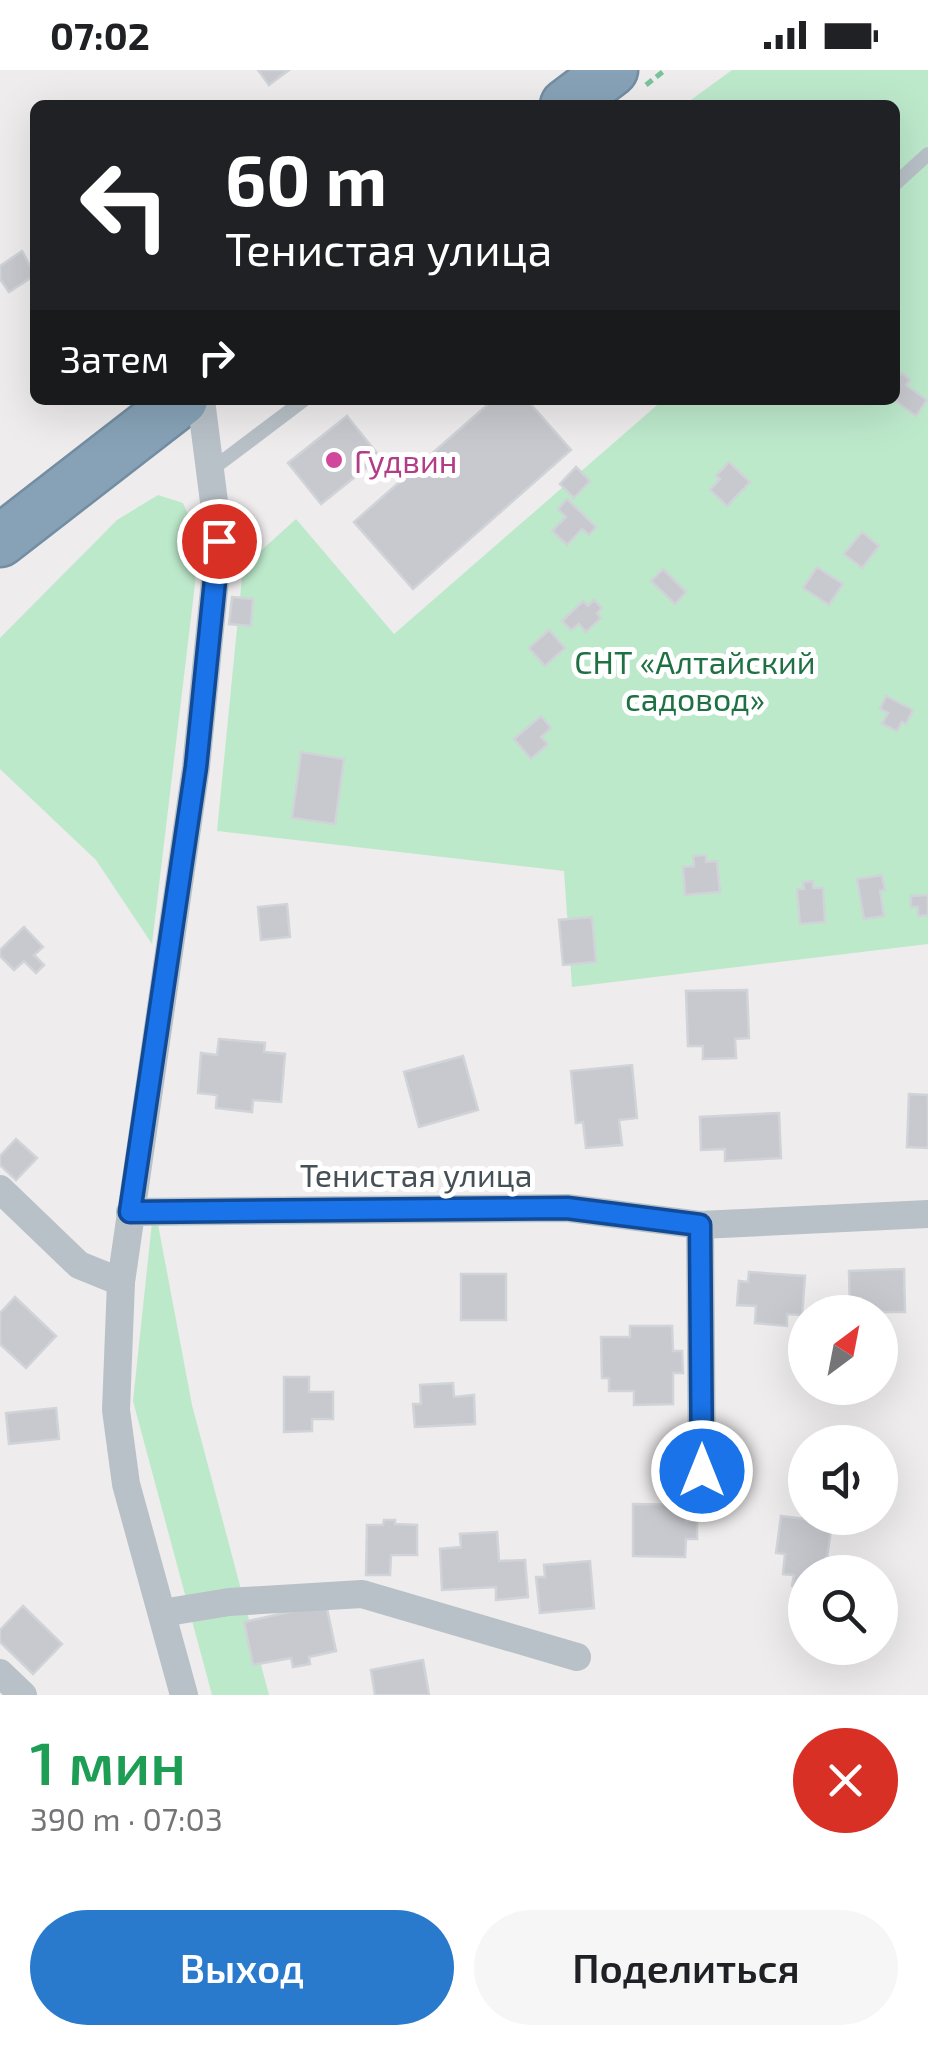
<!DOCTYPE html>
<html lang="ru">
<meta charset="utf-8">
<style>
:root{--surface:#fff;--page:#f6f6f6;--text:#202124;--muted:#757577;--accent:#297acc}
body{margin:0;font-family:"Exo 2",sans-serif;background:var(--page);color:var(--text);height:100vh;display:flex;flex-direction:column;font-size:38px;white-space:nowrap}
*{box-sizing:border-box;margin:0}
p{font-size:32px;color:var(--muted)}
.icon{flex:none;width:55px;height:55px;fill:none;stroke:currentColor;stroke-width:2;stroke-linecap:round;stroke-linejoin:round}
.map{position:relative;height:1625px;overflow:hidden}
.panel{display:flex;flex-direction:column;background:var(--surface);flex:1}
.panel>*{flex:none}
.top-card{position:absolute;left:30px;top:30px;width:870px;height:305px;border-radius:15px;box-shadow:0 10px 40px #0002;background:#202124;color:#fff;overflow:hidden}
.needle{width:65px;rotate:32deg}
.controls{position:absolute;left:788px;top:1225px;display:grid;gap:20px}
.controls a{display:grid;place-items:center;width:110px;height:110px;border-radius:50%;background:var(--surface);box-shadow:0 10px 40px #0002;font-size:50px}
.pin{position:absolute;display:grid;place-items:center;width:85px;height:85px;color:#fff;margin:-42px;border:5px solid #fff;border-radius:50%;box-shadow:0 2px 10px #0007}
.me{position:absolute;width:110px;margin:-55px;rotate:0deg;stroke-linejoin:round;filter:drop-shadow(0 0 8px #0008)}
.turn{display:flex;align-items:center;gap:35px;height:210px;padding:0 30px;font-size:45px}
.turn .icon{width:130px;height:130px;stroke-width:2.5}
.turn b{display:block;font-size:70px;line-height:85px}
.then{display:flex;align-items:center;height:95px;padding:0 30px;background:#0003;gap:20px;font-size:38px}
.round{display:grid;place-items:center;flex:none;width:105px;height:105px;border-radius:52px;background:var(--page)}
.head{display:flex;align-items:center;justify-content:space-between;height:170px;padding:0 30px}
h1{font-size:60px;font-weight:600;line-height:75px;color:#1e9e55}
.button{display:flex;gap:20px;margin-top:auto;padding:20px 30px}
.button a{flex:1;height:115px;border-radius:60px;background:var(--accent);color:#fff;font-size:40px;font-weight:600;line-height:115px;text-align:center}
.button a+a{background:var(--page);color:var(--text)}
.status{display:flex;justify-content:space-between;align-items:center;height:70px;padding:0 50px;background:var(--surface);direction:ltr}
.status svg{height:28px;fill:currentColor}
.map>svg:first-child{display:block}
.green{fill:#bde9cb}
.building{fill:#c7c9ce;stroke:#d0d3d7;stroke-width:2.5}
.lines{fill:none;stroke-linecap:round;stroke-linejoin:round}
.highway-casing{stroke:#738da2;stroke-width:55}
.path{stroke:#78c49a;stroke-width:5;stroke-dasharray:8 5;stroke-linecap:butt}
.lane{stroke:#b8c1c7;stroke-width:14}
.street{stroke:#b8c1c7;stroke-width:28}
.highway{stroke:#87a2b7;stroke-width:50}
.route-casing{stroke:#114b97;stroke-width:25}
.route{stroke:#1a73e8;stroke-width:18}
.hotel-dot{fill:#d1479c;stroke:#fff;stroke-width:4}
.labels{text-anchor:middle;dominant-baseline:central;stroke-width:10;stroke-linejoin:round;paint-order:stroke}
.hotel-label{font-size:32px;fill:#b23c85;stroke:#fff;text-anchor:start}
.park-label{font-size:32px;fill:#1e7142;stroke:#fff}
.street-label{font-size:32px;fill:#465057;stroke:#fff}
</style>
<div class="status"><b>07:02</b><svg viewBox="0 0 49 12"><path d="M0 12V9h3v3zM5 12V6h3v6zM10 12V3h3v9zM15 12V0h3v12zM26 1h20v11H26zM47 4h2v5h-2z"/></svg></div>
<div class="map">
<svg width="928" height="1625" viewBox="0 0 928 1625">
<rect width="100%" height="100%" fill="#eeecec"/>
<g class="green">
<path d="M732,0H928V874L572,917L564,801L217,761L243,497L296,449L394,564L663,330H895V35H684Z"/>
<path d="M158,425L183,433L200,472L152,874L96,790L0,699V568L117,450Z"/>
<path d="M154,1133L192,1335L269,1625H212L133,1331Z"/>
</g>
<g class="building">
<path d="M258,0H289L269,15Z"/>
<path d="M22,181L35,205L9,222L0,209V196Z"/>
<path d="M902,303L910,310L906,315L927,330L916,346L894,330L895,312Z"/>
<path d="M493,330H527L571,380L413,519L354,452Z"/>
<path d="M347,346L380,387L321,434L288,393Z"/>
<path d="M729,392L750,412L727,436L710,420L720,409L716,406Z"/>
<path d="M576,397L590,411L574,428L560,414Z"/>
<path d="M567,429L596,457L589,465L582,459L567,475L552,461L566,447L558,439Z"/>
<path d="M862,462L879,476L862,498L844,484Z"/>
<path d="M817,497L843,514L829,535L803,518Z"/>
<path d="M663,499L686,522L675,534L651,511Z"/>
<path d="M232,527L253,529L251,556L229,554Z"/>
<path d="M594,530L602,538L597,543L601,548L586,562L579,554L571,560L562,551L583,531L588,536Z"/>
<path d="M549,560L565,578L545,596L529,578Z"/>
<path d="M886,626L913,640L906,654L902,652L897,661L882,654L888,643L880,639Z"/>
<path d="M541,646L551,658L541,667L548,674L531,689L514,669Z"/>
<path d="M301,682L344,689L335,754L292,748Z"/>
<path d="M706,785V792L717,791L720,822L685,825L683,797L694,796L693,786Z"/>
<path d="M882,805L885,820L880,821L884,846L864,849L857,809Z"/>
<path d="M813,811V818H823L825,852L800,854L797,819H804L803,812Z"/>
<path d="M928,825V845L918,846V837H911V826Z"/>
<path d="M287,834L290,867L261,870L258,837Z"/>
<path d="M592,847L596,892L563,895L559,850Z"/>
<path d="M24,857L43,877L34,885L44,895L36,903L24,891L14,900L0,886V880Z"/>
<path d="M747,920L749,968L735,969L736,988L703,989V976H688L686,921Z"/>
<path d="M219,969L265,973L264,982L285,984L281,1032L253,1030L252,1042L216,1038L217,1025L198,1023L201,983L217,985Z"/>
<path d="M463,986L478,1040L419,1057L404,1002Z"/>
<path d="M632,995L637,1048L619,1050L622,1075L586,1078L583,1052L576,1053L571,1001Z"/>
<path d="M909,1024L928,1025V1078L907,1077Z"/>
<path d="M779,1043L781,1088L725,1091V1079L701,1080L700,1047Z"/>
<path d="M16,1069L37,1088L16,1110L0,1095V1086Z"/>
<path d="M904,1199L905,1242H850L849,1201Z"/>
<path d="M749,1202L805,1206L802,1245L787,1244V1256L755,1253L756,1236L737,1235L739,1211L748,1212Z"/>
<rect x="461" y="1204" width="45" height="46"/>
<path d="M15,1227L56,1266L26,1298L0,1274V1243Z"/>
<path d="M630,1256H672L673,1281H682L683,1303H673V1334L634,1335V1321H609V1308H602L601,1267H630Z"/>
<path d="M284,1307H309V1322H333V1349H312V1361L284,1362Z"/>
<path d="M453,1313L454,1327L474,1325L475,1354L415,1357L413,1334H421L420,1315Z"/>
<path d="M56,1338L59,1369L9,1374L6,1343Z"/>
<path d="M633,1434L686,1435V1451H697V1469H686L685,1487L633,1486Z"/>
<path d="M781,1446L832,1452L825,1502H805V1518L792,1516L794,1505L783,1504L785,1484L776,1483Z"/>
<path d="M384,1450H395V1454L417,1455V1485H391L390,1505H366L367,1455H383Z"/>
<path d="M497,1462L499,1491L525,1490L528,1527L496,1530V1517L442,1520L440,1479L461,1477L460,1464Z"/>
<path d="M590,1491L594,1538L540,1543L536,1507H545L544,1495Z"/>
<path d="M326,1534L336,1581L309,1587L310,1594L293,1597L291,1588L253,1595L244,1552Z"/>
<path d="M23,1536L62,1574L33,1604L0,1572V1560Z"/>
<path d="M423,1590L429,1625H375L371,1600Z"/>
</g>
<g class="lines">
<defs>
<g id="highway">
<path d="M566,35L612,0"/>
<path d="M0,471L182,330"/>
</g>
</defs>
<use href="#highway" class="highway-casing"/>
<path class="path" d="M646,15L665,0"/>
<g class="lane">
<path d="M895,114L928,84"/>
<path d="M211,400L304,330"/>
</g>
<g class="street">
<path d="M0,1119L79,1195L121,1212"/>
<path d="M130,1142L567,1138L700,1155L928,1144"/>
<path d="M700,1155L702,1401"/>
<path d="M162,1543L229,1532L362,1524L577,1587"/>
<path d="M0,1603L23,1625"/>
<path d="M184,1625L126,1414L116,1340L121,1212L196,697L219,471L201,330"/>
</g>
<use href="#highway" class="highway"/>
</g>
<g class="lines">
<defs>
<path id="route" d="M219,471L196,697L130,1142L567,1138L700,1155L702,1401"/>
</defs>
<use href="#route" class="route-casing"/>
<use href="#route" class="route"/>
</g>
<circle class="hotel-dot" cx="334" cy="390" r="10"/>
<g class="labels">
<g class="hotel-label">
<text x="354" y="390">Гудвин</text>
</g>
<g class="park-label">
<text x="695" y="591">СНТ «Алтайский<tspan x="695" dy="37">садовод»</tspan></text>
</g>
<g class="street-label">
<text x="416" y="1104">Тенистая улица</text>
</g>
</g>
</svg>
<div class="controls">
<a><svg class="needle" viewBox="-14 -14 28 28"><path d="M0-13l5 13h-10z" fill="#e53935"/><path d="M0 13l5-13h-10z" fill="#757577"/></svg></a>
<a><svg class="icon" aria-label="sound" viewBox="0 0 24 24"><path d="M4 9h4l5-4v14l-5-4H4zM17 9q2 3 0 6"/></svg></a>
<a><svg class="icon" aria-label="search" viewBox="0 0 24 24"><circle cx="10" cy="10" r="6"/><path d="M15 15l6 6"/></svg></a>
</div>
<div class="pin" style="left:219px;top:471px;background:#d93025"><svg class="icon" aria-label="arrive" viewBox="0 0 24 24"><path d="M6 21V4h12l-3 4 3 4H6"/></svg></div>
<svg class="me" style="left:702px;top:1401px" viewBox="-20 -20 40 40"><circle r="17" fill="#1a73e8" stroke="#fff" stroke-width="3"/><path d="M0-11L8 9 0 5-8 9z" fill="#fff"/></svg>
<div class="top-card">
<div class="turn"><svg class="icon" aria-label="left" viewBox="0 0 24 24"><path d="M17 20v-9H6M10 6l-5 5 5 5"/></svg><div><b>60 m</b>Тенистая улица</div></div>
<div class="then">Затем<svg class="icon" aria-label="right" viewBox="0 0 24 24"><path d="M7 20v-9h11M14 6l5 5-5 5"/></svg></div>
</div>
</div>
<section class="panel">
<div class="head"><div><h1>1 мин</h1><p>390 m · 07:03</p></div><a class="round" style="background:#d93025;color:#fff"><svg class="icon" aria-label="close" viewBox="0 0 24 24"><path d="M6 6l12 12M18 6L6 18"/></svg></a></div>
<div class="button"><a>Выход</a><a>Поделиться</a></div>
</section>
